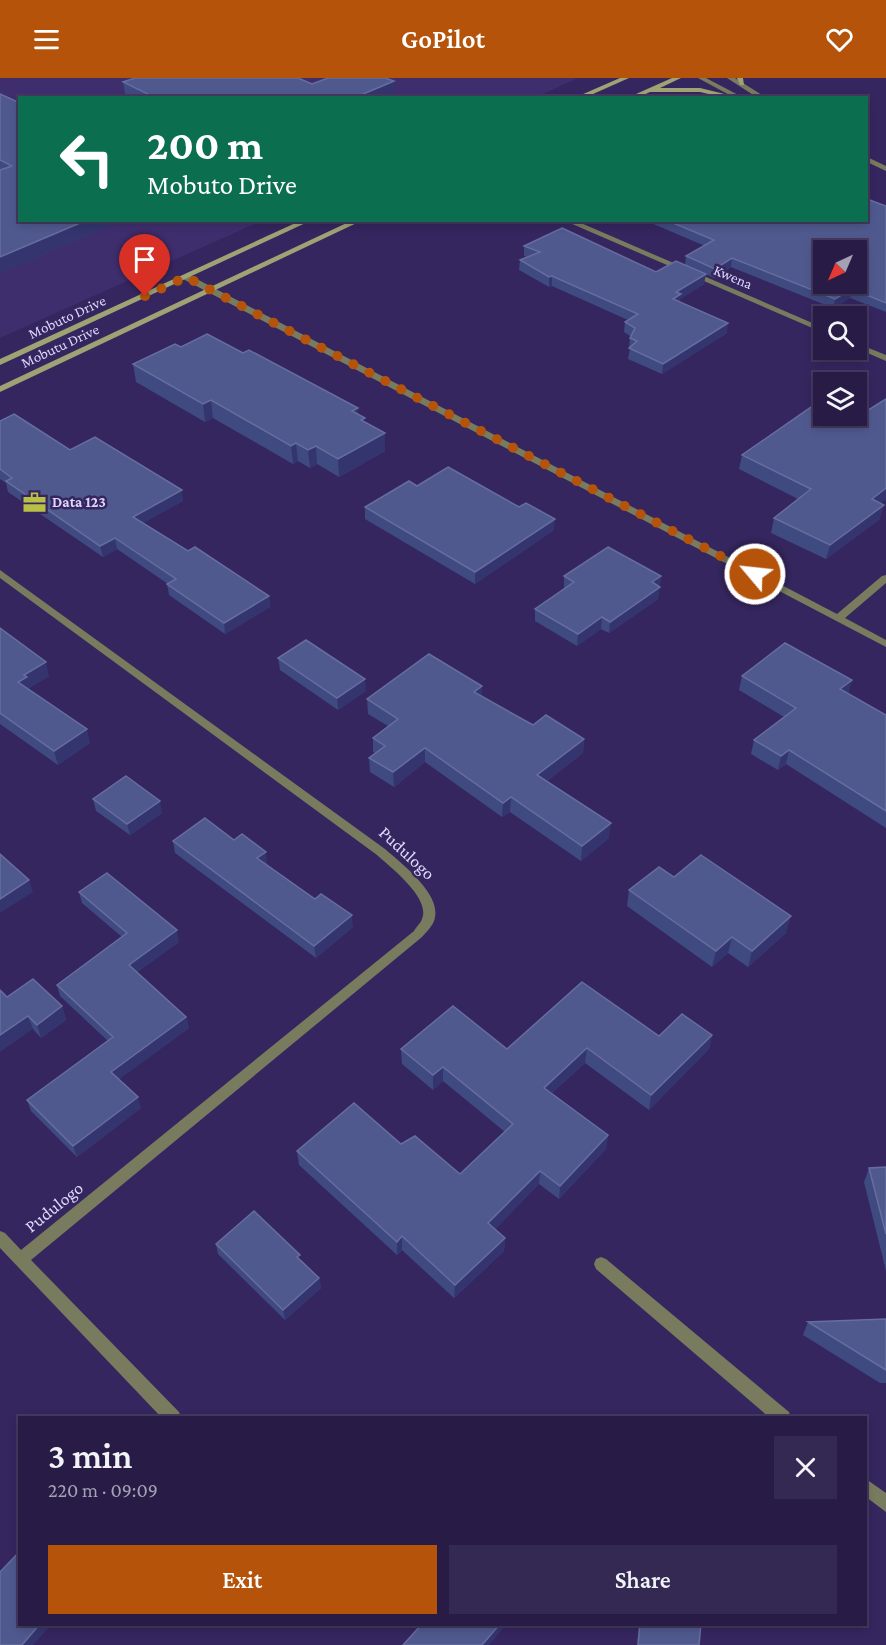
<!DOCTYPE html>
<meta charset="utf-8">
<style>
:root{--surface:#281c47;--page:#342952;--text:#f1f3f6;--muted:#a5a1b4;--line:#443a60;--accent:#b45309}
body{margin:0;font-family:"Crimson Pro",serif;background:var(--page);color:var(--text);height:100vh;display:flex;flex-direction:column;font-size:22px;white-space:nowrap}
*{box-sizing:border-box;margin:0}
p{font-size:20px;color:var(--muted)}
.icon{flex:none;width:33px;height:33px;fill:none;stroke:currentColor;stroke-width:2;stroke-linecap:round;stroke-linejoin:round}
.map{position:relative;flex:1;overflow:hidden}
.drawer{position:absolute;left:18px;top:1338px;width:849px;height:210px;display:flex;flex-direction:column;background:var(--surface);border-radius:0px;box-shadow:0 3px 9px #0003,0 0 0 2px var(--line)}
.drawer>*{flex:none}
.guide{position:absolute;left:18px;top:18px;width:850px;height:126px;border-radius:0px;box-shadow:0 3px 9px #0003,0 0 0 2px var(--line);background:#0b6e4f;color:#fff;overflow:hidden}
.needle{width:39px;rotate:224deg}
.controls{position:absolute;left:813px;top:162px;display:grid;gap:12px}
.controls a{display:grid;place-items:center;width:54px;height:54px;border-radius:0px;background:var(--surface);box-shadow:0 3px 9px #0003,0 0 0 2px var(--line);font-size:30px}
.pin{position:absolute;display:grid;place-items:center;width:51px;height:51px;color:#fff;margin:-62px -26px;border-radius:50% 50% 50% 0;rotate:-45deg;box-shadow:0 0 6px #0007}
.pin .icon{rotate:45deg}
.me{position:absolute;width:66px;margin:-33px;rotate:298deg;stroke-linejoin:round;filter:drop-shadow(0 0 4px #0008)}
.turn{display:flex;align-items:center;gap:21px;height:126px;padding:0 30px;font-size:27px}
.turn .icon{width:78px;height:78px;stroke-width:2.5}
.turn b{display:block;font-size:42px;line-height:51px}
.round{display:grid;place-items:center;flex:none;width:63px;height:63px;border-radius:0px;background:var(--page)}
.head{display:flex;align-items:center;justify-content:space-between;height:102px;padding:0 30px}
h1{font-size:36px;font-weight:600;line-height:45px}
.button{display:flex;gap:12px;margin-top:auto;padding:12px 30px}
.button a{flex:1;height:69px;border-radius:0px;background:var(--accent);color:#fff;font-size:24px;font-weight:600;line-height:69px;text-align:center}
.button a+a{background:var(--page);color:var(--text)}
header{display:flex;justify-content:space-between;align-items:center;height:78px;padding:0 30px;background:var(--accent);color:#fff;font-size:27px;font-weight:600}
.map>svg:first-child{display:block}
.built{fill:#3f2e6e}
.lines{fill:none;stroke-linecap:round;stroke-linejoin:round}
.street{fill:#787b5d;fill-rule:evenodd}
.secondary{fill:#9fa374;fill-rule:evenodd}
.wall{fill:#3f4a81}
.shaded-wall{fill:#34356e}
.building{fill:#50598e;stroke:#666d9f;stroke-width:1.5;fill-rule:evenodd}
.route{stroke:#b45309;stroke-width:10;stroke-dasharray:0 18}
.labels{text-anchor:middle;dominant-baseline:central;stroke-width:5;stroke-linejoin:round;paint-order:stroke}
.far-street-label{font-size:15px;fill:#ddd7fb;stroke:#35265f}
.far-poi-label{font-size:15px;font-weight:bold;fill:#ddd7fb;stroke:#35265f;text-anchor:start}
.street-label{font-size:18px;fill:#ddd7fb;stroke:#35265f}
</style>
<header><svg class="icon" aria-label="menu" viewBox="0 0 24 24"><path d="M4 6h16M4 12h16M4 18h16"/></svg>GoPilot<svg class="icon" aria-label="heart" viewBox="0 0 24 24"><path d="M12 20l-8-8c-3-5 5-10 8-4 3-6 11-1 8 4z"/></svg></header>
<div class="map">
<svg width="886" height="1567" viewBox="0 0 886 1567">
<rect width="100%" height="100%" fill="#35265f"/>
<path class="built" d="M0,0H578L534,20H20V142L261,143L0,260Z"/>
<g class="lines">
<g class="street">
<path d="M698,0H706L744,20H735Z"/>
<path d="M727,0H735L767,20H758Z"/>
<path d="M867,79L886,88V93L867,84Z"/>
<path d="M563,142H574L824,250V255Z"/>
<path d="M183,197H189L837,536L882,498L886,497V505L845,540L886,562V569L183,201Z"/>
<path d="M856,265L886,277V283L856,270Z"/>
<path d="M0,492L385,771C401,785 440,815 435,839C434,847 427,853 422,859L31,1182L179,1334L181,1340H162L0,1170V1153L5,1155L21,1172L414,853C416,849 421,845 422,841C431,820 390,789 377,777L0,500Z"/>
<path d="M601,1179L606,1181L789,1334L791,1340H770L596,1191L594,1186L596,1181Z"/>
<path d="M866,1401L886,1415V1434L866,1419Z"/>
</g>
<g class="secondary">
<path d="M620,0H629L584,20H574Z"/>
<path d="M672,0H681L660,10H700L741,20H726L700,14H650L637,20H627Z"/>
<path d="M737,0H743L744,7H740Z"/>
<path d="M302,142H312L0,287V281Z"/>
<path d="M353,142H363L0,314V308Z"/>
</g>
</g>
<g class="wall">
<path d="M123,4L312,6L394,20H126Z"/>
<path d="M0,16L20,142H123L0,195Z"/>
<path d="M886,128V234L850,220L833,230L731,189L714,200L706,196L704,206L680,221V224L727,255L662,296L628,281L630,270H629L630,258L624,254L625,244L628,242L552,208L549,209L519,192L520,182L527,179L524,178V168L656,194L685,187L686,178L705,168L644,142H867Z"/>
<path d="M181,269L243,275L358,330V336L365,344L385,373L339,399L317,386L310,390L298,383L293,386L213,340L205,344L136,304L133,286Z"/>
<path d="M0,343L70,372L183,423L143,445L188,473L269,518L270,529L225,556L169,517L167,506H168L117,471L103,479L8,414L6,405L0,401Z"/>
<path d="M742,377L881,425L880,441L826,481L771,455L774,440L798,421L739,391Z"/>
<path d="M417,408L554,452L475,506L365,441V429Z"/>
<path d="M564,498H661L658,521L609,555L601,551L577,568L535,543V531L565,511L564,510Z"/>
<path d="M0,550L49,598L29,610L30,613L90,665L58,687L0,646Z"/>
<path d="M278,580L366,613L338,632L280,592Z"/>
<path d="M742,598L852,602L848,616L886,637V750L786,686L778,692L751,676L754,662L784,639L739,612Z"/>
<path d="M482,608V618L533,647L584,661L583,675L547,703L609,760L581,783L510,734L502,739L425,684L394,709L370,694L369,680L375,675L373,674V660L388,648L368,636L367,621Z"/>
<path d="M93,721L162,735L130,757L96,733Z"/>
<path d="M234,762L267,785L266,786L353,849L316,880L175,775L173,763Z"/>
<path d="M674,799L786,855L748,889L728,875L712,889L627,828L629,812Z"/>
<path d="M79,814L179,864L137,894L186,939L189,950L119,1001L141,1030L77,1079L31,1033L27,1022L108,963L60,918L57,907L122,859L82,825Z"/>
<path d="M7,919L62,928L66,942L41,960L33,951Z"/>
<path d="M712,957L709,971L649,1032L585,985L552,1015L608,1057L606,1071L559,1121L539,1106L495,1151L505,1160L504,1173L454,1220L402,1172L397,1177L299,1087L297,1073L401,1066L460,1096L505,1054L443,1003L433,1012L402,986L401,971H507L659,958Z"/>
<path d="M886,1089V1193L864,1104L869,1090Z"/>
<path d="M216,1166L301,1182L319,1200L321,1210L285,1242L218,1176Z"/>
<path d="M886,1241V1305H880L803,1257L808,1244Z"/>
<path d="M639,1546H701L699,1567H637Z"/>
</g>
<g class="shaded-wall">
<path d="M394,3V20H354Z"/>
<path d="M87,142H123L0,195V179Z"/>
<path d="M732,180L731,189L714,200L715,191Z"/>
<path d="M706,196L704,206L680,221L679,226L673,221L676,214Z"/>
<path d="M552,198V208L549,209V199Z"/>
<path d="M852,211L850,220L833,230L835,221Z"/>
<path d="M728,245L727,255L662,296L663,286Z"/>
<path d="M211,322L213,340L205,344L203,326Z"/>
<path d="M358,330V348L352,333Z"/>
<path d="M385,355V373L339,399L338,381Z"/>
<path d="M296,365L298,383L293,386L291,368Z"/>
<path d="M316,368L317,386L310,390L308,372Z"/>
<path d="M886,410V422L868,435L872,421Z"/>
<path d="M182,412L183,423L135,450L133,439Z"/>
<path d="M884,427L880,441L826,481L830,467Z"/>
<path d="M555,441L554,452L475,506V494Z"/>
<path d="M115,460L117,471L103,479L100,468Z"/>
<path d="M661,498L658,521L609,555L610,544L652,504Z"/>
<path d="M269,518L270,529L225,556L224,545Z"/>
<path d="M602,539L601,551L577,568L578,556Z"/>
<path d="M46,584L49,598L29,610L30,613L18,604L24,597Z"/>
<path d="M365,601L366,613L338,632L337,620Z"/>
<path d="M852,602L848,617L840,611Z"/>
<path d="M482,608V622L474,614Z"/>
<path d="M87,651L90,665L58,687L54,673Z"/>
<path d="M584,661L583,675L536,711L537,697Z"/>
<path d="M425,670V684L394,709L393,694Z"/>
<path d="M789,672L786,686L778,692L781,678Z"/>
<path d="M511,719L510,734L502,739L503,725Z"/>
<path d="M160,723L162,735L130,757L127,746Z"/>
<path d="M611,745L609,760L581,783L582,768Z"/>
<path d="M266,774L267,785L259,791L257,780Z"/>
<path d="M29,802L33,814L0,835V821Z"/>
<path d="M352,837L353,849L316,880L314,868Z"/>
<path d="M791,838L786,855L748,889L752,873Z"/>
<path d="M177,852L179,864L131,898L129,887Z"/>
<path d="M732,859L728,875L712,889L716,873Z"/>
<path d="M62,928L66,942L41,960L37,947Z"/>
<path d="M28,938L33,951L0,974V957Z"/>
<path d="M186,939L189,950L114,1005L111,994Z"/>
<path d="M712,957L709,971L649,1032L651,1017Z"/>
<path d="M587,970L585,985L542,1024L544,1010Z"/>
<path d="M443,989V1003L433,1012V997Z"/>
<path d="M138,1019L141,1030L77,1079L73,1068Z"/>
<path d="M608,1057L606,1071L559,1121L560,1108Z"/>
<path d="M540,1093L539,1106L487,1159L488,1145Z"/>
<path d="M402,1158V1172L397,1177V1164Z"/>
<path d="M505,1160L504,1173L454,1220L455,1207Z"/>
<path d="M319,1200L321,1210L285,1242L283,1232Z"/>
<path d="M40,1546H52L33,1567H22Z"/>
<path d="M500,1546H507L489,1567H482Z"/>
</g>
<g class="building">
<path d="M135,0H298L312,6L328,0H385L394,3L354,20H156L123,4Z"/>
<path d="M0,16L20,25V142H87L0,179V92L12,88L0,82Z"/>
<path d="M867,121L886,128V225L852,211L835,221L732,180L715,191L686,178L714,162L666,142H867ZM824,172H856V206H824Z"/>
<path d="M562,150L656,194L676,183L706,196L676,214L681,216L673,221L728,245L663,286L629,270L637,263L630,260L635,250L625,244L638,236L552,198L549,199L520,182L540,174L524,168Z"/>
<path d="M207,256L243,275L249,272L358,330L352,333L365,340L361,342L385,355L338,381L316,368L308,372L296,365L291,368L211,322L203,326L133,286L175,266L181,269Z"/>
<path d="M824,320V338H851L854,341L886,321V410L872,421L884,427L830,467L774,440L811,411L742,377Z"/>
<path d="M14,336L70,372L95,359L182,412L133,439L188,473L195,469L269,518L224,545L167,506L176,501L115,460L100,468L6,403L12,400L0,391V343Z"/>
<path d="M448,389L519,429L526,425L555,441L475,494L365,429L409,403L417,408Z"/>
<path d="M608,469L661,498L652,504L660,509L610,544L602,539L578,556L535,531L574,504L564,498Z"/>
<path d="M0,550L46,584L24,597L27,599L18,604L87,651L54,673L0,635Z"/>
<path d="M306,562L365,601L337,620L278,580Z"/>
<path d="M785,565L852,602L840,611L886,637V733L789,672L781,678L754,662L796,630L742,598Z"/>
<path d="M429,576L482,608L474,614L533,647L546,637L584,661L537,697L611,745L582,768L511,719L503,725L425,670L393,694L369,680L385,668L373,660L398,641L367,621Z"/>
<path d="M126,698L160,723L127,746L93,721Z"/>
<path d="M205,740L234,762L242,756L266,774L257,780L315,821L321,816L352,837L314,868L173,763Z"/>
<path d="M0,776L29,802L0,821Z"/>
<path d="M701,777L791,838L752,873L732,859L716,873L629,812L659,789L674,799Z"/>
<path d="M107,795L177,852L129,887L186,939L111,994L138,1019L73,1068L27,1022L113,959L57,907L127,855L79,814Z"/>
<path d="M33,901L62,928L37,947L28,938L0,957V912L7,919Z"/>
<path d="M582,904L659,958L682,936L712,957L651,1017L587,970L544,1010L608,1057L560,1108L540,1093L488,1145L505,1160L455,1207L402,1158L397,1164L297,1073L354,1025L401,1066L415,1058L460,1096L513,1046L443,989L433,997L401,971L453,928L507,971Z"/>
<path d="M886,1089V1156L869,1090Z"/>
<path d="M254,1133L300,1177L297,1179L319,1200L283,1232L216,1166Z"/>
<path d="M886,1241V1292L808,1244Z"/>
<path d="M20,1473V1546H40L22,1567H0V1494Z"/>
<path d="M422,1546H500L482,1567H403Z"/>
<path d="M640,1546H701L699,1567H638Z"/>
</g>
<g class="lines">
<path class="route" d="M145,218L186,199L755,496"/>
</g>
<defs>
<symbol id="office-bare" viewBox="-9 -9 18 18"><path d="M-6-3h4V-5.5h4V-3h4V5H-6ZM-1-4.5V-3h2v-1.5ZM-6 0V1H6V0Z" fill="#b9c046" stroke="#35265f" stroke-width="2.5" paint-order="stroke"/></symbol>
</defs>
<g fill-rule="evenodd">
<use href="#office-bare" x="18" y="408" width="33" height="33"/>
</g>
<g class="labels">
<g class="far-street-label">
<text transform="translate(733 199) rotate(23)">Kwena</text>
<text transform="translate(67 239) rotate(-25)">Mobuto Drive</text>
<text transform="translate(60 268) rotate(-25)">Mobutu Drive</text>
</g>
<g class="far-poi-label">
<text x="52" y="424">Data 123</text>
</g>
<g class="street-label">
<text transform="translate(407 775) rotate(43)">Pudulogo</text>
<text transform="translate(54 1129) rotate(-39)">Pudulogo</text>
</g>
</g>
</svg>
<div class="controls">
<a><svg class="needle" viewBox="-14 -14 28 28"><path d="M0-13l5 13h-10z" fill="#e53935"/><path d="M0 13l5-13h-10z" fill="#a5a1b4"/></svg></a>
<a><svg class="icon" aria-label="search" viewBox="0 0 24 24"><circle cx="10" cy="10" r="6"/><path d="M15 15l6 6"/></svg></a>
<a><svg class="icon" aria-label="layers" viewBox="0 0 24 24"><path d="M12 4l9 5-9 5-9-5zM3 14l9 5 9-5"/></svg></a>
</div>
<div class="pin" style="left:145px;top:218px;background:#d93025"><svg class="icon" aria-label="arrive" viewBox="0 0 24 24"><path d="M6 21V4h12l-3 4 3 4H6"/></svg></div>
<svg class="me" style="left:755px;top:496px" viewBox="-20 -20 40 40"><circle r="17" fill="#b45309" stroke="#fff" stroke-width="3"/><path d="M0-11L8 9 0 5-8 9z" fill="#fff"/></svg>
<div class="guide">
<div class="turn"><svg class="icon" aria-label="left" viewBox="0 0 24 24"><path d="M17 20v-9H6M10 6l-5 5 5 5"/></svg><div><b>200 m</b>Mobuto Drive</div></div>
</div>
<section class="drawer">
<div class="head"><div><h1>3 min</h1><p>220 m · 09:09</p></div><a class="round"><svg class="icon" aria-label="close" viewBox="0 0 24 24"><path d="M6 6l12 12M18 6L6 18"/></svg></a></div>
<div class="button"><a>Exit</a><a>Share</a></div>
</section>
</div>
